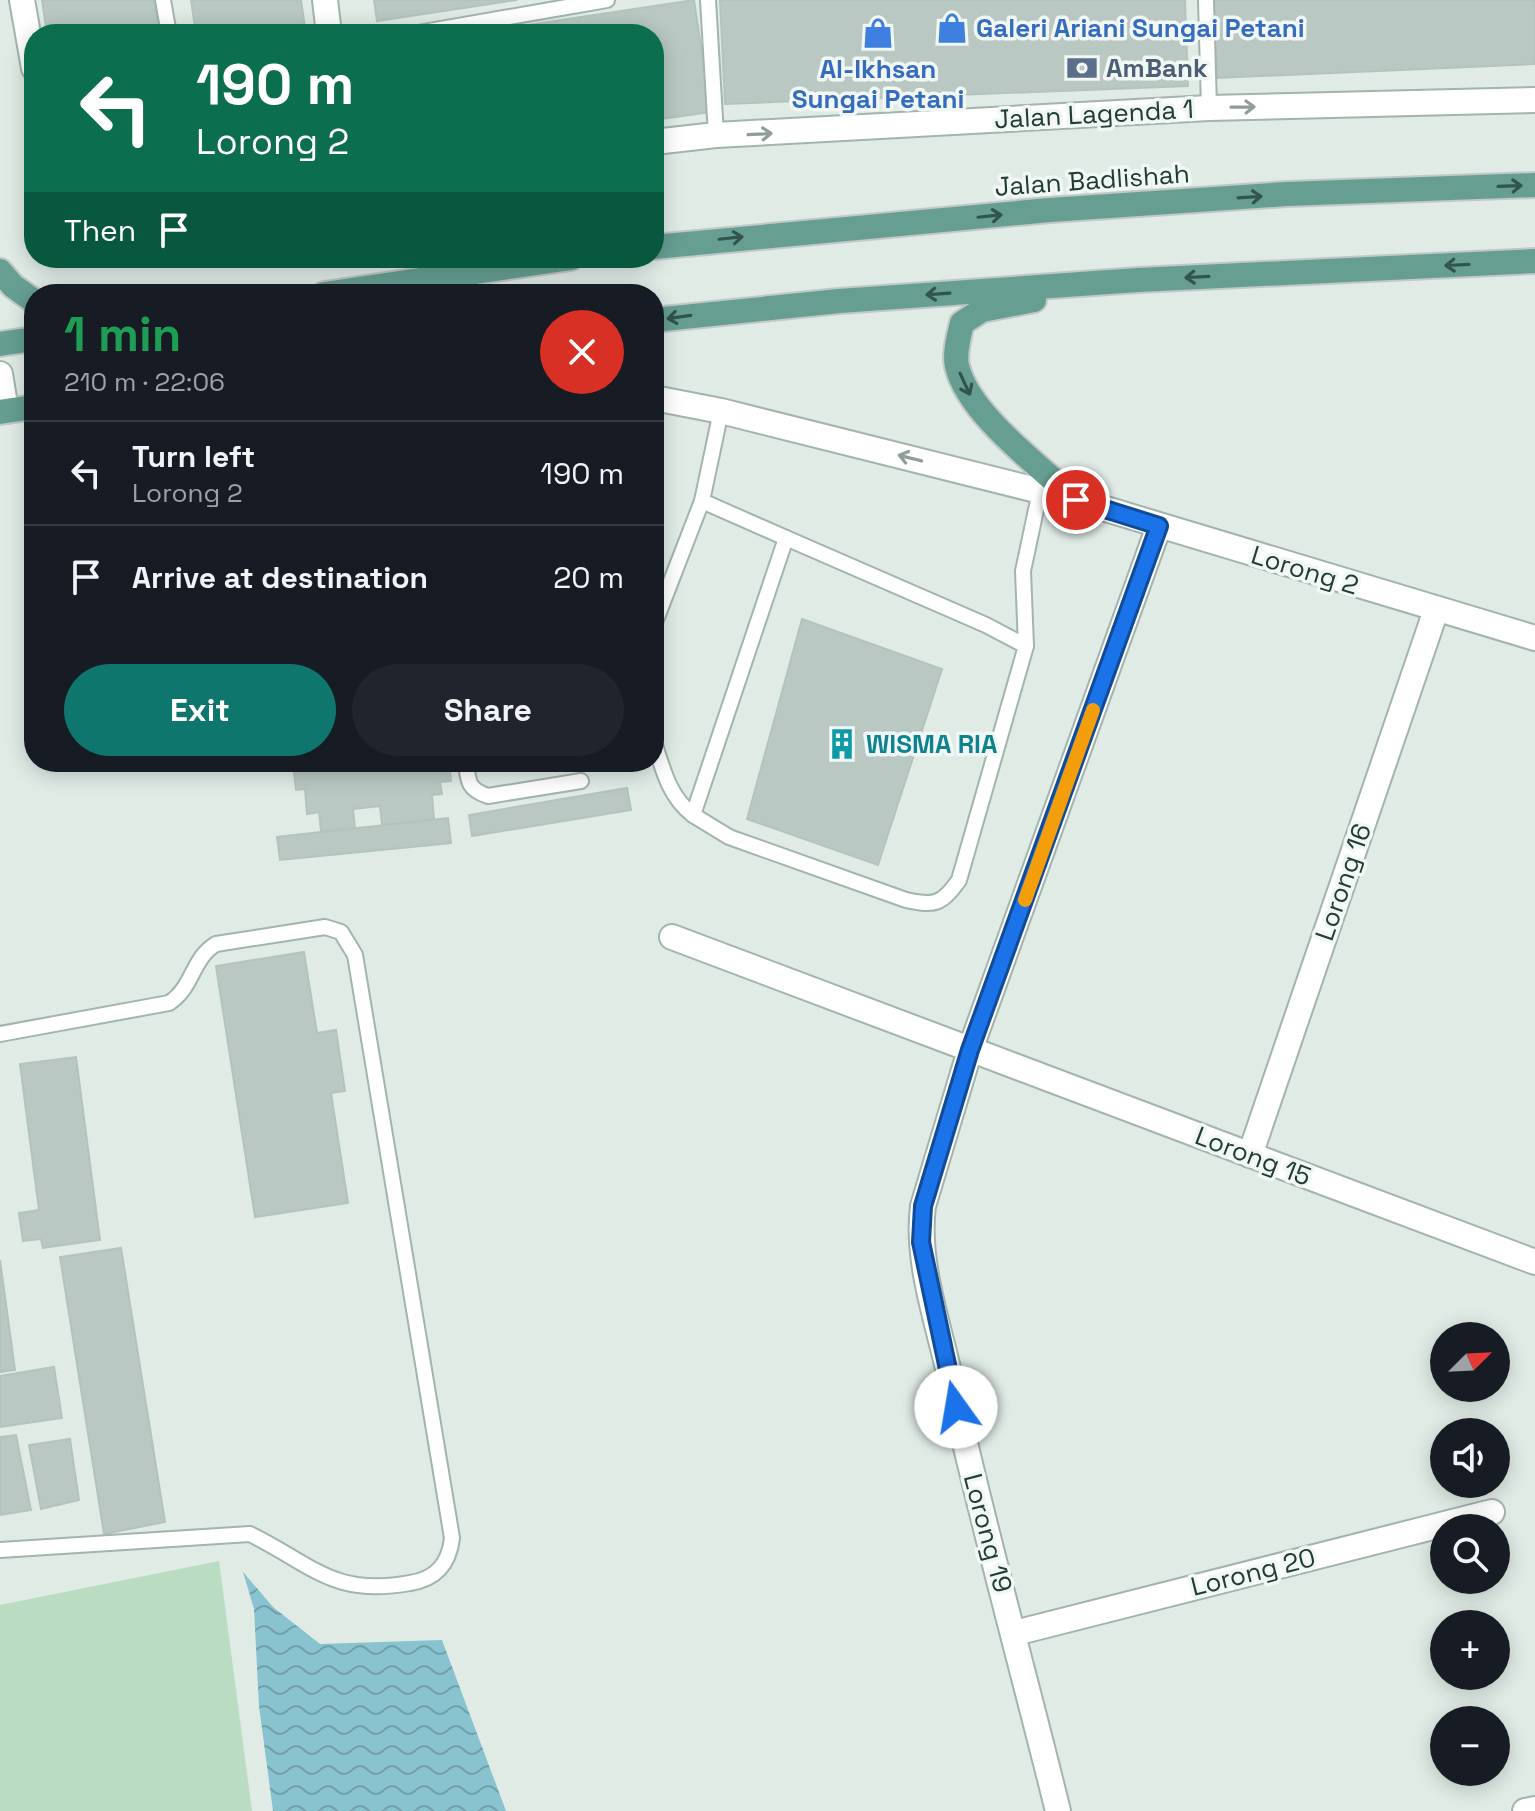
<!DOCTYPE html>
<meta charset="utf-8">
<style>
:root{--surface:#171b24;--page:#20242c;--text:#f1f3f6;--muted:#9ea1a6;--line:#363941;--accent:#0f766e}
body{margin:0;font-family:"Space Grotesk",sans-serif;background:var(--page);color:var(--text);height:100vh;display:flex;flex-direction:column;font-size:30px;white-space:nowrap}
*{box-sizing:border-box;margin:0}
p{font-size:26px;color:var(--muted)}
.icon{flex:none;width:44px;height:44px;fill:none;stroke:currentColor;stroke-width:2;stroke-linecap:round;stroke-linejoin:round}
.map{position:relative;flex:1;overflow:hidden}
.side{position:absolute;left:24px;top:284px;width:640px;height:488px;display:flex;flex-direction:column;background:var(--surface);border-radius:32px;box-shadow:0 4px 20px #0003}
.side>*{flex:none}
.guide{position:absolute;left:24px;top:24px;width:640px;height:244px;border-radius:32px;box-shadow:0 4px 20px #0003;background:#0b6e4f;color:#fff;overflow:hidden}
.needle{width:52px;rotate:66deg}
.controls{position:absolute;left:1430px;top:1322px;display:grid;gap:16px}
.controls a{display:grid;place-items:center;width:80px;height:80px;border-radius:50%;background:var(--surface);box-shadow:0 4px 20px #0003;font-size:40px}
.pin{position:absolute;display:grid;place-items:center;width:68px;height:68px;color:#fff;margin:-34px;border:4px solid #fff;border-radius:50%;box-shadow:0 2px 8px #0007}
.me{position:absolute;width:88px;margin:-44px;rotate:347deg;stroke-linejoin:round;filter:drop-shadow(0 0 6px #0008)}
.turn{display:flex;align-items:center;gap:28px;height:168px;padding:0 40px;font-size:36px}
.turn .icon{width:104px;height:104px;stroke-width:2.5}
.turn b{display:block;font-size:56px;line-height:68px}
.then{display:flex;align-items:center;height:76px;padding:0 40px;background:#0003;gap:16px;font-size:30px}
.round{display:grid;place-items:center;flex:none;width:84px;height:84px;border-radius:42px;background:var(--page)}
.headline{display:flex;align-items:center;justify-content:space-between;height:136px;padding:0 40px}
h1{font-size:48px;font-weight:800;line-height:60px;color:#1e9e55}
.primary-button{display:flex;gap:16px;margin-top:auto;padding:16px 40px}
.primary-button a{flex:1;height:92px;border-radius:48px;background:var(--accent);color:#fff;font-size:32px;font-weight:800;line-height:92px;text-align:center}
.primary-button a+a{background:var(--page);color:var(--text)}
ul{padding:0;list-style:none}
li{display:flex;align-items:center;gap:24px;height:104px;padding:0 40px;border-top:2px solid var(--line)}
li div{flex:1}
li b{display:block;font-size:30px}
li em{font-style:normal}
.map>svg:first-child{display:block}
.pitch{fill:#b9dcc3}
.water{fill:url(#water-waves)}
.building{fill:#b9c8c2;stroke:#b3c4bd;stroke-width:2}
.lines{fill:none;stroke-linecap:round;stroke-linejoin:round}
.lane-casing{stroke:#a3b3ad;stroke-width:18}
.street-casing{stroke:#a3b3ad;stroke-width:28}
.secondary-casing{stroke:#9fb6af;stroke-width:28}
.primary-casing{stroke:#c1c8c6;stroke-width:28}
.lane{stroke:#fff;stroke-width:14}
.street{stroke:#fff;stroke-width:24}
.secondary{stroke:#fff;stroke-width:24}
.primary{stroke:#669f92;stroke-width:24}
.oneway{stroke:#909d9a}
.oneway2{stroke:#32544c}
.route-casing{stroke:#114b97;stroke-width:20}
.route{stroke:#1a73e8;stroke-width:14}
.slow{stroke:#f59e0b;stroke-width:14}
.labels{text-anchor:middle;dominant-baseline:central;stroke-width:7;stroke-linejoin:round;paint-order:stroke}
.shop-label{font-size:26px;font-weight:bold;fill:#366cbe;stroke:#f1f7f4;text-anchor:start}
.service-label{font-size:26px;font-weight:bold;fill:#4e5e75;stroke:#f1f7f4;text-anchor:start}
.street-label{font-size:26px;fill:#213b35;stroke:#f1f7f4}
.culture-label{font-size:26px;font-weight:bold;fill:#0d838f;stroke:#f1f7f4;text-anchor:start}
</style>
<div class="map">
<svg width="1535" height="1811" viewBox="0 0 1535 1811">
<defs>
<pattern id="water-waves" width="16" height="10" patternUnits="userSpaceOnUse" patternTransform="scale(2)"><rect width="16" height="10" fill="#89c3cf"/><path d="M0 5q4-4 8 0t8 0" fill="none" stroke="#70a0a9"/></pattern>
</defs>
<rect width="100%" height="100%" fill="#e0ebe6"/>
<path class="pitch" d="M219,1561L252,1811H0V1605Z"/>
<path class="water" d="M243,1572L273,1607L320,1644L442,1640L506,1811H273L259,1706L254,1609Z"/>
<g class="building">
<path d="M42,0H154L159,34H47Z"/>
<path d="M191,0H301L306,34H196Z"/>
<path d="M374,0H517L377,21Z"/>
<path d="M694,0L711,112L654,120V34H469Z"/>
<path d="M720,0H1185L1188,86L725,104Z"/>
<path d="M1213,0H1535V64L1217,78Z"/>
<path d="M802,619L942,669L878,865L747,819Z"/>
<path d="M301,762H449L451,781L440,782L442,794L432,795L434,819L382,825L380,806L353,809L355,828L321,831L319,812L307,814L305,789L296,790L293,764Z"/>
<path d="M627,788L631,810L472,836L469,815Z"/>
<path d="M448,818L451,843L280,860L277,837Z"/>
<path d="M304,952L317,1033L336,1030L345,1091L331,1093L348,1203L255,1217L216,966Z"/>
<path d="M76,1057L100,1240L43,1248L41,1239L23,1241L19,1213L39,1210L20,1064Z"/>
<path d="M121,1248L165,1522L104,1534L60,1257Z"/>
<path d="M0,1260L15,1370L0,1372Z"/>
<path d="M54,1367L62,1418L0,1427V1376Z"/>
<path d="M16,1435L31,1510L0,1515V1437Z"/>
<path d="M70,1439L79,1500L41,1509L29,1445Z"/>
</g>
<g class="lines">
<defs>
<g id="lane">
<path d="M163,0L169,34"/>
<path d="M708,0L716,135"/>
<path d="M1206,0L1209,108"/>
<path d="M412,34L607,0"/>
<path d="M721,411L702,501L786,538L693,815L729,837L906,900C934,906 942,905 959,880L1026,646L1023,571L1040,491"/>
<path d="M786,538L986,625L1026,646"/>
<path d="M654,625L702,501"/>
<path d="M654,742C663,769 669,797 693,815"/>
<path d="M466,762C468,782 468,789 488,796L581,781"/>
<path d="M0,1034L169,1003C193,988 192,958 216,944L325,927L341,932L355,955L452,1538C449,1564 436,1579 410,1583C333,1597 313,1565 250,1534L0,1550"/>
</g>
<g id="street">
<path d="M22,0L34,68"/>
<path d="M325,0L329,34"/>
<path d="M654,142L716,135L1209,108L1535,100"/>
<path d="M654,398L721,411L1076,500L1535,638"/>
<path d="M672,937L1535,1262"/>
<path d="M1250,1155L1436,610"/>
<path d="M1015,1633L1492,1512"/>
<path d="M1058,1811C1022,1665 981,1520 949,1373C937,1319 916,1261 923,1206L970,1050L1159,526"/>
<path d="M1525,1811L1535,1809"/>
</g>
<path id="secondary" d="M0,374L6,411"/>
<g id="primary">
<path d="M654,247L1050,210L1287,194L1535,185"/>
<path d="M0,271L13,286L34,301"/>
<path d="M324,294L571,258"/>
<path d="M1034,300L982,310L962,323C959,336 954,353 957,366C968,414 1040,466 1076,500"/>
<path d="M654,320L839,301L1138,280L1535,261"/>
<path d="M0,344L34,339"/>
<path d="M0,412L34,407"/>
</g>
</defs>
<use href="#lane" class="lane-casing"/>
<use href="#street" class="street-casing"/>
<use href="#secondary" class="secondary-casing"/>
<use href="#primary" class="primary-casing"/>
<use href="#lane" class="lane"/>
<use href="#street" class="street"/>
<use href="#secondary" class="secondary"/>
<use href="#primary" class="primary"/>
</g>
<defs><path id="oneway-shaft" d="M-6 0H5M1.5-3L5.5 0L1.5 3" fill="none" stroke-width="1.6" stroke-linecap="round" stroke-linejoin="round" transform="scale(2)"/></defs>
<g class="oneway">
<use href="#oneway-shaft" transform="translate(1243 107) rotate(-1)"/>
<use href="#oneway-shaft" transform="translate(760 134) rotate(-3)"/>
<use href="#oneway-shaft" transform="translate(910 458) rotate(-166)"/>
</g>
<g class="oneway2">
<use href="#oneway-shaft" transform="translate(1510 186) rotate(-2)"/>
<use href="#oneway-shaft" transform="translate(1250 197) rotate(-4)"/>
<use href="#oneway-shaft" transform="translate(990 216) rotate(-6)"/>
<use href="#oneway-shaft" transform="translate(731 238) rotate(-6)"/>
<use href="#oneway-shaft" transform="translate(1457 265) rotate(177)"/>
<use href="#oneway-shaft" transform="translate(1197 277) rotate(177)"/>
<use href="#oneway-shaft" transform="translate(938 294) rotate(176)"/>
<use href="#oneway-shaft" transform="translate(679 317) rotate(172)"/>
<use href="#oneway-shaft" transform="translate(965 384) rotate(65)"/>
</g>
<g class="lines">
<defs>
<path id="route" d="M956,1407L921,1242L923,1206L970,1050L1159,526L1076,500"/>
</defs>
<use href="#route" class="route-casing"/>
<use href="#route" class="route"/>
<path class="slow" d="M1025,900L1093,710"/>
</g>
<defs>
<symbol id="shop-bare" viewBox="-9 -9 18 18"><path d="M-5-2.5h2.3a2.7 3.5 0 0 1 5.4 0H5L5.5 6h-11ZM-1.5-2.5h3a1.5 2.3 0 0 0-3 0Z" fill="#3f7fe0" stroke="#f1f7f4" stroke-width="2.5" paint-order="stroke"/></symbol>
<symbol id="bank-bare" viewBox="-9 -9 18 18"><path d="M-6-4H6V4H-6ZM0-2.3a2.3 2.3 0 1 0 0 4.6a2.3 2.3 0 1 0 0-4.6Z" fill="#5c6f8a" stroke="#f1f7f4" stroke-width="2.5" paint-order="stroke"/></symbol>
<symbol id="building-bare" viewBox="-9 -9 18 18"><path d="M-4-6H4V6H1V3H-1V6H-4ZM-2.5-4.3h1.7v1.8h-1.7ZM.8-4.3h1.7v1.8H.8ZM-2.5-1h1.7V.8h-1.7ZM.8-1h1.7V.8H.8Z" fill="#0f9aa8" stroke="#f1f7f4" stroke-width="2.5" paint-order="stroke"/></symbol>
</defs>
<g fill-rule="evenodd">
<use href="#shop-bare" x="930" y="6" width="44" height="44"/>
<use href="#shop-bare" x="856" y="11" width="44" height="44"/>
<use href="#bank-bare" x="1060" y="46" width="44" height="44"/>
<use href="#building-bare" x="820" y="722" width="44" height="44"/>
</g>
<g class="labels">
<g class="shop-label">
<text x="976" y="28">Galeri Ariani Sungai Petani</text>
<text x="878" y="69" text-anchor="middle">Al-Ikhsan<tspan x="878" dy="30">Sungai Petani</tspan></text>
</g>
<g class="service-label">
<text x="1106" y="68">AmBank</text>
</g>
<g class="street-label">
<text transform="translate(1094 114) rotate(-3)">Jalan Lagenda 1</text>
<text transform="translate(1092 180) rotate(-4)">Jalan Badlishah</text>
<text transform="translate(1305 570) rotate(17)">Lorong 2</text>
<text transform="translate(1343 882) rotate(-71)">Lorong 16</text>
<text transform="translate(1253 1156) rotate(21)">Lorong 15</text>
<text transform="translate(988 1533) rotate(75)">Lorong 19</text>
<text transform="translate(1253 1572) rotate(-14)">Lorong 20</text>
</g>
<g class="culture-label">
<text x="866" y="744">WISMA RIA</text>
</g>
</g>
</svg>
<div class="controls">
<a><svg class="needle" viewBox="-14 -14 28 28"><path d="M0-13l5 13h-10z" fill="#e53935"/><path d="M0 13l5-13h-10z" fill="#9ea1a6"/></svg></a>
<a><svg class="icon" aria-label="sound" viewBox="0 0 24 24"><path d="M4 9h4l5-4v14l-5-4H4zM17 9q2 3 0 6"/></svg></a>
<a><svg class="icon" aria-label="search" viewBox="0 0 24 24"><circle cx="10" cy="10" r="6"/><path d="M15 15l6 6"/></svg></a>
<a>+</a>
<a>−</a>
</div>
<div class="pin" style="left:1076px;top:500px;background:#d93025"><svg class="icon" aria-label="arrive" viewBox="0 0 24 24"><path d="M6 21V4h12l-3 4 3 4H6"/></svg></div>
<svg class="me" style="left:956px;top:1407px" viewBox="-20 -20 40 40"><circle r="19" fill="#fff"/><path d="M0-13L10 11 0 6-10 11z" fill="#1a73e8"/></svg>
<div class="guide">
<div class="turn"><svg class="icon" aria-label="left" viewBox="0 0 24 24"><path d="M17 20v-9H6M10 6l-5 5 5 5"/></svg><div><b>190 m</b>Lorong 2</div></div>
<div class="then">Then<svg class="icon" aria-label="arrive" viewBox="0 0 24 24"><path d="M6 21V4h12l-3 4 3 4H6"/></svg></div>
</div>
<section class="side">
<div class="headline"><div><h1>1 min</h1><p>210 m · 22:06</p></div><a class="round" style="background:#d93025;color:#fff"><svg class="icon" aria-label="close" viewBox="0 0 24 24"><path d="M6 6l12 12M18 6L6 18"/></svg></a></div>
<ul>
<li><svg class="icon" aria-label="left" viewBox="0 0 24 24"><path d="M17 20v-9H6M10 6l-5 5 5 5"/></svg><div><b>Turn left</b><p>Lorong 2</p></div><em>190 m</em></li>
<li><svg class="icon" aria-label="arrive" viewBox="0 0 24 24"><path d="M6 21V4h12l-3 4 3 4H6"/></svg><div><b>Arrive at destination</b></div><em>20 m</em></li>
</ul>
<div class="primary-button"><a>Exit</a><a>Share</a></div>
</section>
</div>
